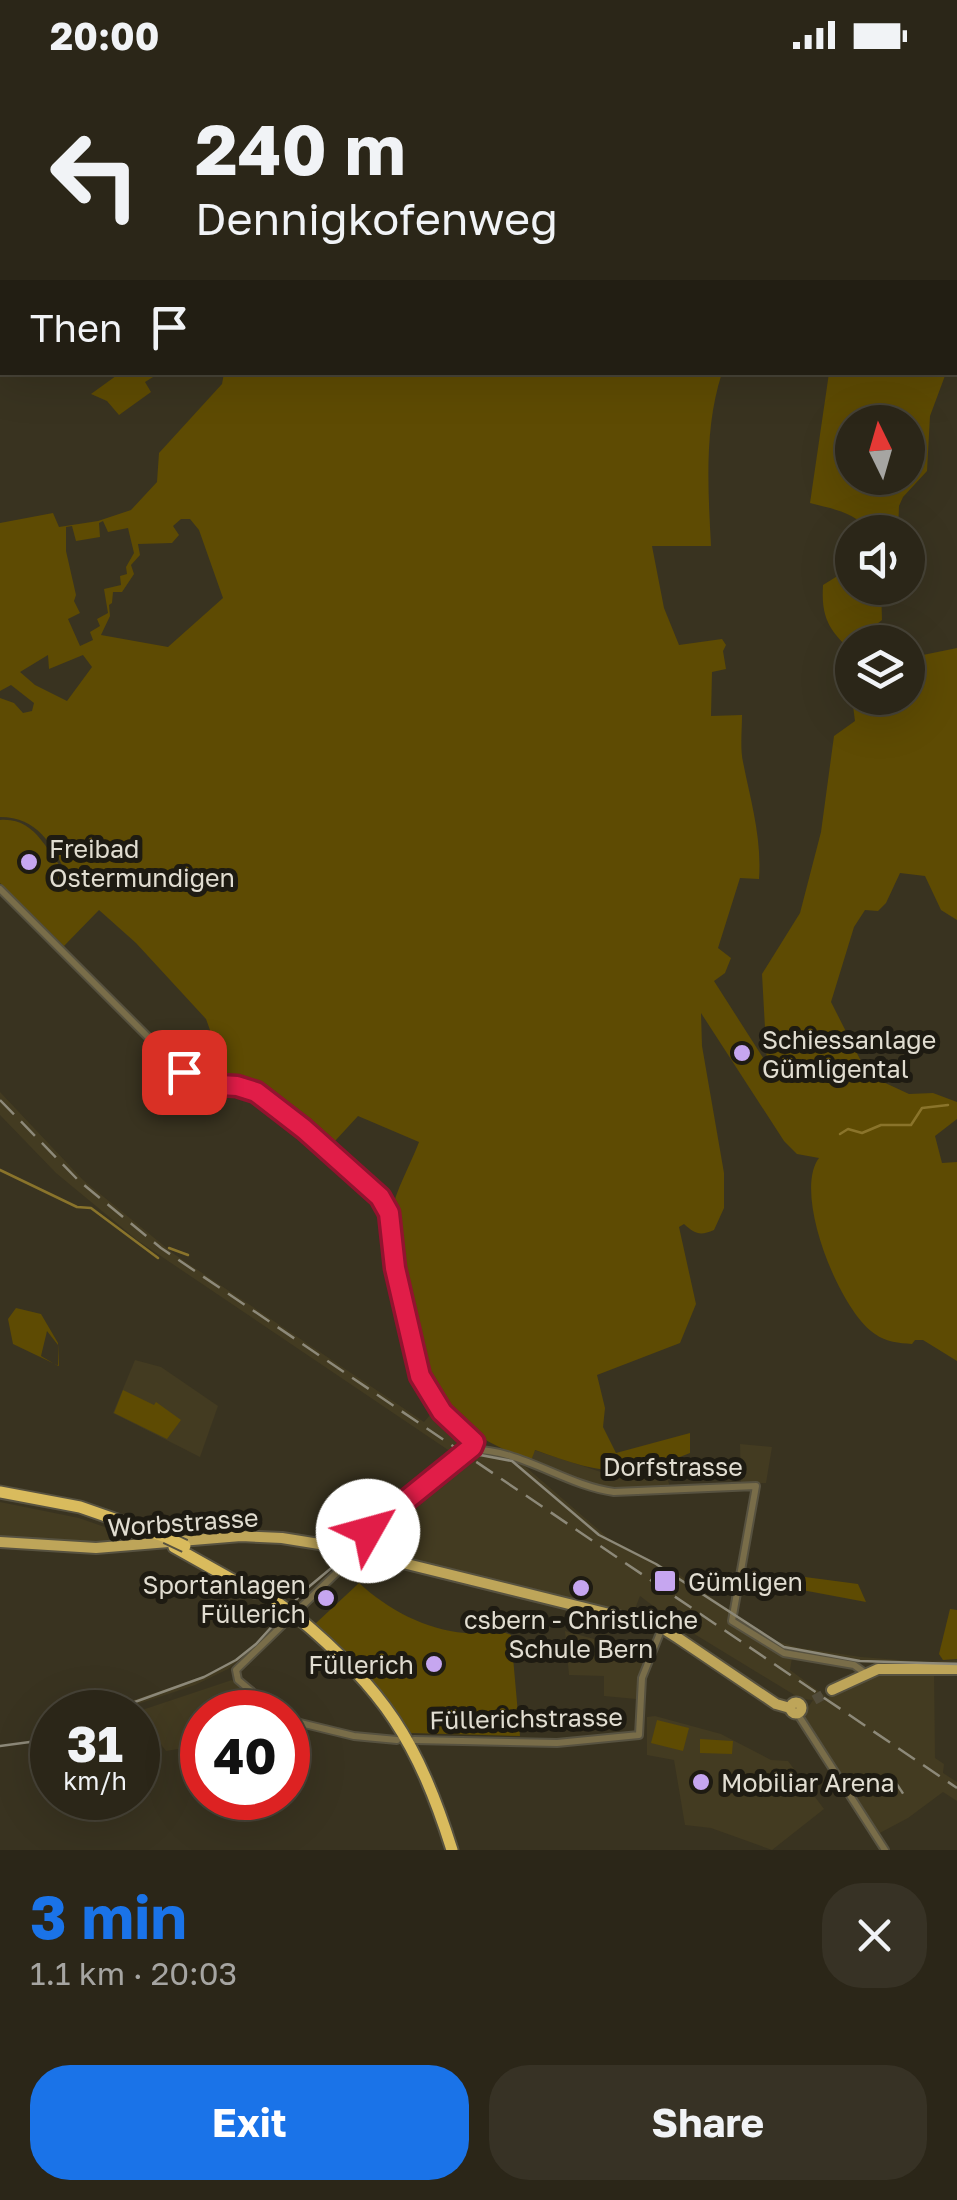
<!DOCTYPE html>
<meta charset="utf-8">
<style>
:root{--surface:#2b2618;--page:#373225;--text:#f1f3f6;--muted:#a6a5a2;--line:#474337;--accent:#1a73e8}
body{margin:0;font-family:"Golos Text",sans-serif;background:var(--page);color:var(--text);height:100vh;display:flex;flex-direction:column;font-size:38px;white-space:nowrap}
*{box-sizing:border-box;margin:0}
p{font-size:32px;color:var(--muted)}
.icon{flex:none;width:55px;height:55px;fill:none;stroke:currentColor;stroke-width:2;stroke-linecap:round;stroke-linejoin:round}
.map{position:relative;height:1780px;overflow:hidden}
.drawer{display:flex;flex-direction:column;background:var(--surface);flex:1}
.drawer>*{flex:none}
.guide{position:absolute;left:0px;top:0px;width:958px;height:305px;box-shadow:0 10px 40px #0002,0 0 0 2px var(--line);background:#2b2618;color:var(--text);overflow:hidden}
.needle{width:65px;rotate:355deg}
.tools{position:absolute;left:835px;top:335px;display:grid;gap:20px}
.tools a{display:grid;place-items:center;width:90px;height:90px;border-radius:50%;background:var(--surface);box-shadow:0 10px 40px #0002,0 0 0 2px var(--line);font-size:50px}
.speed{position:absolute;left:30px;top:1620px;display:flex;gap:20px;font-size:50px;font-weight:700;text-align:center}
.speed>*{display:grid;place-content:center;width:130px;height:130px;border-radius:50%;background:var(--surface);box-shadow:0 10px 40px #0002,0 0 0 2px var(--line);line-height:1}
.speed small{font-size:25px;font-weight:400}
.speed .limit{border:15px solid #d22;background:#fff;color:#111}
.pin{position:absolute;display:grid;place-items:center;width:85px;height:85px;color:#fff;margin:-42px;border-radius:20px;box-shadow:0 5px 15px #0006}
.me{position:absolute;width:110px;margin:-55px;rotate:52deg;stroke-linejoin:round;filter:drop-shadow(0 0 8px #0008)}
.turn{display:flex;align-items:center;gap:35px;height:210px;padding:0 30px;font-size:45px}
.turn .icon{width:130px;height:130px;stroke-width:2.5}
.turn b{display:block;font-size:70px;line-height:85px}
.then{display:flex;align-items:center;height:95px;padding:0 30px;background:#0003;gap:20px;font-size:38px}
.round{display:grid;place-items:center;flex:none;width:105px;height:105px;border-radius:40px;background:var(--page)}
.head{display:flex;align-items:center;justify-content:space-between;height:170px;padding:0 30px}
h1{font-size:60px;font-weight:700;line-height:75px;color:var(--accent)}
.action{display:flex;gap:20px;margin-top:auto;padding:20px 30px}
.action a{flex:1;height:115px;border-radius:40px;background:var(--accent);color:#fff;font-size:40px;font-weight:700;line-height:115px;text-align:center}
.action a+a{background:var(--page);color:var(--text)}
.status{display:flex;justify-content:space-between;align-items:center;height:70px;padding:0 50px;background:var(--surface);direction:ltr}
.status svg{height:28px;fill:currentColor}
.map>svg:first-child{display:block}
.built{fill:#433b21;fill-rule:evenodd}
.green{fill:#5e4b03;fill-rule:evenodd}
.lines{fill:none;stroke-linecap:round;stroke-linejoin:round}
.stream{stroke:#8a742b;stroke-width:2.5}
.major-tunnel{stroke:#524c3b;stroke-width:10;stroke-dasharray:10 5;stroke-linecap:butt}
.minor-casing{stroke:#575240;stroke-width:10}
.major-casing{stroke:#575240;stroke-width:14}
.highway-casing{stroke:#575240;stroke-width:15}
.minor{stroke:#796d49;stroke-width:6}
.major{stroke:#bea559;stroke-width:10}
.highway{stroke:#d9bb5d;stroke-width:11}
.tram{stroke:#8d8979;stroke-width:2.5}
.rail{stroke:#8d8979;stroke-width:2.5;stroke-dasharray:20 10;stroke-linecap:butt}
.minor-bridge-casing{stroke:#575240;stroke-width:10;stroke-linecap:butt}
.highway-bridge-casing{stroke:#575240;stroke-width:15;stroke-linecap:butt}
.minor-bridge{stroke:#796d49;stroke-width:6}
.highway-bridge{stroke:#d9bb5d;stroke-width:11}
.route-casing{stroke:#92132f;stroke-width:25}
.route{stroke:#e11d48;stroke-width:18}
.poi-dot{fill:#c6a6f0;stroke:#1e1b12;stroke-width:4}
.labels{text-anchor:middle;dominant-baseline:central;stroke-width:10;stroke-linejoin:round;paint-order:stroke}
.poi-label{font-size:25px;fill:#e1ddd1;stroke:#1e1b12;text-anchor:start}
.street-label{font-size:25px;fill:#e1ddd1;stroke:#1e1b12}
</style>
<div class="status"><b>20:00</b><svg viewBox="0 0 49 12"><path d="M0 12V9h3v3zM5 12V6h3v6zM10 12V3h3v9zM15 12V0h3v12zM26 1h20v11H26zM47 4h2v5h-2z"/></svg></div>
<div class="map">
<svg width="957" height="1780" viewBox="0 0 957 1780">
<rect width="100%" height="100%" fill="#393320"/>
<g class="built">
<path d="M0,1022L83,1110L174,1184L424,1352L435,1339L469,1369L464,1379L472,1385L497,1384L520,1392L608,1468L678,1504L772,1570L800,1578L861,1587L925,1592L957,1590V1595H897L800,1584L777,1576L776,1582L792,1588L790,1600L828,1628L865,1603L934,1598L935,1688L944,1694L943,1703L957,1712V1731L943,1722L908,1748L876,1765L805,1650V1642L813,1630L801,1629L673,1551L640,1526L633,1544L353,1478L460,1388L137,1170L56,1103L0,1045ZM464,1392L466,1395L456,1404L371,1470L413,1431Z"/>
<path d="M135,1290L161,1297L218,1336L200,1387L113,1343Z"/>
<path d="M740,1374L772,1377L766,1413L741,1414Z"/>
<path d="M534,1380L601,1402L663,1395L671,1420H604L531,1391Z"/>
<path d="M0,1432L79,1448L139,1469L67,1474L0,1469Z"/>
<path d="M279,1546L283,1549L268,1566L228,1599L195,1615L120,1640L119,1635L201,1607L229,1594L256,1573Z"/>
<path d="M565,1561L645,1583L636,1629L604,1626V1606L569,1605Z"/>
<path d="M232,1610L256,1632L257,1639L254,1642H202V1675L166,1681L136,1642Z"/>
<path d="M655,1646L721,1664L771,1690L788,1691L824,1739L772,1780L711,1758L685,1755L674,1690L647,1685V1647Z"/>
</g>
<g class="green">
<path d="M120,303H150L153,307L145,312L151,322L119,345L107,331L91,324Z"/>
<path d="M224,303H722C704,358 708,418 711,476H652L664,538L679,575L722,569L726,575L723,581L726,599L712,602L711,646L742,645C742,661 740,678 743,692C751,732 762,769 759,809L740,808L718,878L731,888L725,903L714,911L767,994L762,904L800,843L821,762L834,666L855,651L849,606L852,601V628H908V584L918,586L957,578V850L941,840L925,806L900,803L886,833L878,841L865,840L854,857L831,932L868,1005L909,1024L933,1023L957,1032V1049L935,1066L942,1093L957,1092V1291L923,1270H915L912,1274C899,1273 886,1272 875,1264C840,1242 792,1123 819,1088L797,1084L784,1071L701,943L702,976L724,1103V1138L714,1160C700,1166 695,1164 684,1154L679,1157L696,1234L680,1273L597,1305L605,1338L603,1357L616,1383L690,1363V1383C624,1410 599,1403 535,1380L531,1391C430,1350 416,1317 400,1212C396,1192 386,1163 391,1144C396,1119 410,1096 419,1072L358,1046L335,1071C300,1045 268,1017 223,1012L224,999L206,949L136,873L99,840L64,876L0,813V750C37,747 47,784 67,804C51,774 38,747 0,747V628L14,633L23,643L32,641L34,633L11,615L0,621V453L53,443L59,457L98,451L131,440L157,412L159,383L222,314ZM181,449H190L199,460L223,528L168,577L101,565L110,546L109,535L112,533L113,522H122L134,504L131,495L140,485L138,474L172,473L179,465L173,456ZM103,451L108,462L128,458L134,483L126,497L127,504L120,506L121,515L104,519L108,543L97,549L100,556L90,562L93,570L80,576L68,549L80,543L74,531L76,525L66,481V457L72,456L76,471L100,467L99,453ZM48,585L49,599L83,585L92,597L67,631L35,615L20,602Z"/>
<path d="M829,303H946L930,346L927,401L903,427L899,436L898,462H870C855,442 833,439 810,433ZM852,352H908V408H852Z"/>
<path d="M852,497V518H881L882,550L867,562L864,572H852V581C829,561 821,547 823,515Z"/>
<path d="M16,1238L41,1244L58,1273L59,1296L13,1274L8,1249ZM47,1261L58,1275V1296L41,1286Z"/>
<path d="M123,1320L154,1335L156,1332L181,1350L167,1369L114,1343Z"/>
<path d="M805,1507L858,1514L866,1532L802,1520Z"/>
<path d="M359,1513C387,1539 426,1560 465,1563C486,1564 487,1555 511,1565L520,1666L411,1663L368,1607L315,1554Z"/>
<path d="M950,1539L957,1540V1589L943,1590L939,1584Z"/>
<path d="M657,1650L689,1658L683,1681L651,1673Z"/>
<path d="M700,1669L733,1671L732,1684L700,1683Z"/>
</g>
<g class="lines">
<g class="stream">
<path d="M943,0L944,2"/>
<path d="M955,26L957,29"/>
<path d="M840,1064L848,1059L862,1063L881,1055H911L922,1038L948,1035"/>
<path d="M0,1100L77,1137L91,1138L158,1188"/>
<path d="M169,1178L188,1185"/>
</g>
<path class="major-tunnel" d="M814,1630L823,1625"/>
<defs>
<g id="minor">
<path d="M0,819L184,1003C205,1019 226,1011 249,1020C270,1027 371,1113 384,1133C393,1147 390,1168 393,1185C398,1226 408,1291 429,1325C440,1344 456,1356 473,1368L470,1378"/>
<path d="M467,1380C519,1377 563,1415 614,1422L756,1416L732,1551L784,1583L854,1595L865,1603"/>
<path d="M338,1477L343,1463H362L374,1458L458,1387"/>
<path d="M276,1642L238,1610L236,1600L358,1482"/>
<path d="M797,1643L885,1780"/>
<path d="M288,1650L354,1666L397,1670"/>
<path d="M414,1670L557,1673L639,1665L642,1608L660,1563"/>
</g>
<g id="major">
<path d="M97,2L99,0"/>
<path d="M0,34L2,36"/>
<path d="M0,1472L96,1478L241,1466L282,1468L338,1477L658,1556L665,1553L667,1561L678,1568L776,1634L790,1638"/>
<path d="M832,1620L878,1599H957"/>
<circle cx="796" cy="1638" r="5.5"/>
</g>
<g id="highway">
<path d="M0,1422L80,1437L166,1467"/>
<path d="M174,1477L254,1522"/>
<path d="M296,1546C384,1619 418,1672 452,1780"/>
</g>
</defs>
<use href="#minor" class="minor-casing"/>
<use href="#major" class="major-casing"/>
<use href="#highway" class="highway-casing"/>
<use href="#minor" class="minor"/>
<use href="#major" class="major"/>
<use href="#highway" class="highway"/>
<g class="tram">
<path d="M107,1642L204,1607L236,1590L256,1574L305,1520L444,1404L459,1393L480,1385L512,1391L599,1465L656,1494L784,1577L860,1591L957,1594"/>
<path d="M0,1676L52,1669"/>
</g>
<g class="rail">
<path d="M924,0L927,2"/>
<path d="M955,24L957,25"/>
<path d="M0,1030L79,1111L161,1178L957,1718"/>
<path d="M892,1707L904,1725"/>
</g>
<defs>
<path id="minor-bridge" d="M458,1387L466,1381"/>
<g id="highway-bridge">
<path d="M166,1467L185,1476"/>
<path d="M257,1518L296,1546"/>
</g>
</defs>
<use href="#minor-bridge" class="minor-bridge-casing"/>
<use href="#highway-bridge" class="highway-bridge-casing"/>
<use href="#minor-bridge" class="minor-bridge"/>
<use href="#highway-bridge" class="highway-bridge"/>
</g>
<g class="lines">
<defs>
<path id="route" d="M184,1002L203,1014L237,1016L256,1022L304,1059L380,1127L389,1143L395,1198L420,1306L442,1342L474,1372L472,1377L368,1461"/>
</defs>
<use href="#route" class="route-casing"/>
<use href="#route" class="route"/>
</g>
<g class="poi-dot">
<circle cx="29" cy="792" r="10"/>
<circle cx="742" cy="983" r="10"/>
<rect x="653" y="1499" width="24" height="24" rx="5"/>
<circle cx="581" cy="1518" r="10"/>
<circle cx="326" cy="1528" r="10"/>
<circle cx="434" cy="1594" r="10"/>
<circle cx="701" cy="1712" r="10"/>
</g>
<g class="labels">
<g class="poi-label">
<text x="49" y="778">Freibad<tspan x="49" dy="29">Ostermundigen</tspan></text>
<text x="762" y="969">Schiessanlage<tspan x="762" dy="29">Gümligental</tspan></text>
<text x="688" y="1511">Gümligen</text>
<text x="306" y="1514" text-anchor="end">Sportanlagen<tspan x="306" dy="29">Füllerich</tspan></text>
<text x="581" y="1549" text-anchor="middle">csbern - Christliche<tspan x="581" dy="29">Schule Bern</tspan></text>
<text x="414" y="1594" text-anchor="end">Füllerich</text>
<text x="721" y="1712">Mobiliar Arena</text>
</g>
<g class="street-label">
<text x="673" y="1396">Dorfstrasse</text>
<text transform="translate(183 1452) rotate(-4)">Worbstrasse</text>
<text transform="translate(526 1648) rotate(-1)">Füllerichstrasse</text>
</g>
</g>
</svg>
<div class="tools">
<a><svg class="needle" viewBox="-14 -14 28 28"><path d="M0-13l5 13h-10z" fill="#e53935"/><path d="M0 13l5-13h-10z" fill="#a6a5a2"/></svg></a>
<a><svg class="icon" aria-label="sound" viewBox="0 0 24 24"><path d="M4 9h4l5-4v14l-5-4H4zM17 9q2 3 0 6"/></svg></a>
<a><svg class="icon" aria-label="layers" viewBox="0 0 24 24"><path d="M12 4l9 5-9 5-9-5zM3 14l9 5 9-5"/></svg></a>
</div>
<div class="speed"><div>31<small>km/h</small></div><div class="limit">40</div></div>
<div class="pin" style="left:184px;top:1002px;background:#d93025"><svg class="icon" aria-label="arrive" viewBox="0 0 24 24"><path d="M6 21V4h12l-3 4 3 4H6"/></svg></div>
<svg class="me" style="left:368px;top:1461px" viewBox="-20 -20 40 40"><circle r="19" fill="#fff"/><path d="M0-13L10 11 0 6-10 11z" fill="#e11d48"/></svg>
<div class="guide">
<div class="turn"><svg class="icon" aria-label="left" viewBox="0 0 24 24"><path d="M17 20v-9H6M10 6l-5 5 5 5"/></svg><div><b>240 m</b>Dennigkofenweg</div></div>
<div class="then">Then<svg class="icon" aria-label="arrive" viewBox="0 0 24 24"><path d="M6 21V4h12l-3 4 3 4H6"/></svg></div>
</div>
</div>
<section class="drawer">
<div class="head"><div><h1>3 min</h1><p>1.1 km · 20:03</p></div><a class="round"><svg class="icon" aria-label="close" viewBox="0 0 24 24"><path d="M6 6l12 12M18 6L6 18"/></svg></a></div>
<div class="action"><a>Exit</a><a>Share</a></div>
</section>
